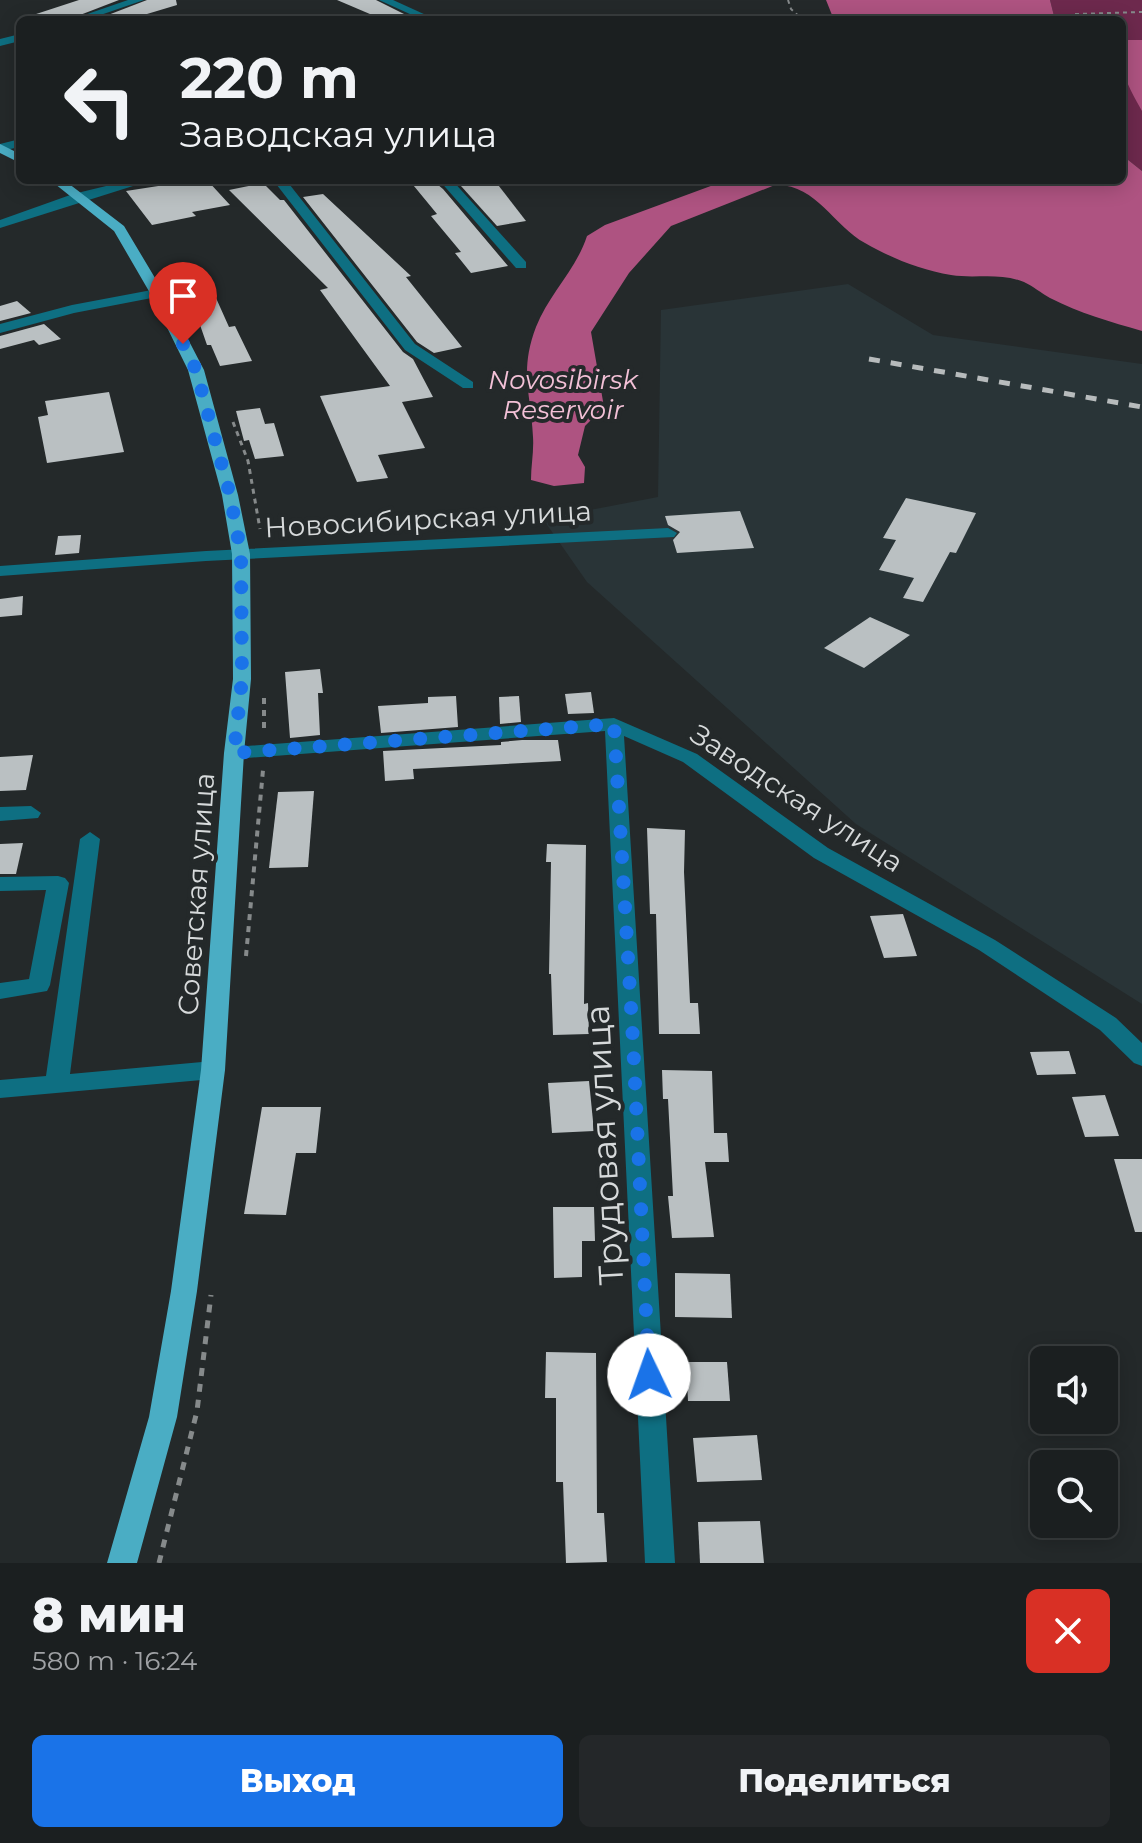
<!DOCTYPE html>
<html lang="ru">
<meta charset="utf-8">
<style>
:root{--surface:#1b1f20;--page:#242729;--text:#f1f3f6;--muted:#a0a2a5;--line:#393d3e;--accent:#1a73e8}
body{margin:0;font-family:Montserrat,sans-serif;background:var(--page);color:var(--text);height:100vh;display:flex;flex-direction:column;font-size:30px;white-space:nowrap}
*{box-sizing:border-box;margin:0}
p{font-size:26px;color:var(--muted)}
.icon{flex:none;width:44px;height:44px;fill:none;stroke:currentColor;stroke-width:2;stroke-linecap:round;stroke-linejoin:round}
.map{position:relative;height:1563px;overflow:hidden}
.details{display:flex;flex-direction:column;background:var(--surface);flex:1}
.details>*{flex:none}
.hud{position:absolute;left:16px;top:16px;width:1110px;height:168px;border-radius:12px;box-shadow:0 4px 20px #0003,0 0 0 2px var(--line);background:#1b1f20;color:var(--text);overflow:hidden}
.fabs{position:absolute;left:1030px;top:1346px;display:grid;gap:16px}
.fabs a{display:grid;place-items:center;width:88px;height:88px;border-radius:12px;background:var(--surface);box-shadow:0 4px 20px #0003,0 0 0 2px var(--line);font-size:40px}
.pin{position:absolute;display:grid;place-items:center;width:68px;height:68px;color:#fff;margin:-82px -34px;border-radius:50% 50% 50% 0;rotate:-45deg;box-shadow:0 0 8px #0007}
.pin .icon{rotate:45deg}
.me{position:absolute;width:88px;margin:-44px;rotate:357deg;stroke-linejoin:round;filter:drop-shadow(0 0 6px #0008)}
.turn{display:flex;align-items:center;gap:28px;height:168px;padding:0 32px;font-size:36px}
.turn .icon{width:104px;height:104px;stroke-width:2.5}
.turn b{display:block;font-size:56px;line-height:68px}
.round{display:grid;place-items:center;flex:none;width:84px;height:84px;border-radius:12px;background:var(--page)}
.summary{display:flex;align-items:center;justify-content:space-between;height:136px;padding:0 32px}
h1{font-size:48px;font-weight:800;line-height:60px}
.action{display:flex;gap:16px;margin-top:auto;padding:16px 32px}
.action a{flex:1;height:92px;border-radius:12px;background:var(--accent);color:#fff;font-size:32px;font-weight:800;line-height:92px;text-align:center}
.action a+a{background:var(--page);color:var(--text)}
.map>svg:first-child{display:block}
.built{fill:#293437}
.green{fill:#6d294d}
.water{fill:#ae5381}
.building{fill:#bac0c2}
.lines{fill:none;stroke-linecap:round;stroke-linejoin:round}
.path-far3{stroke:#868a8b;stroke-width:2;stroke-dasharray:4 4;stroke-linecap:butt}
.path-far2{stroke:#868a8b;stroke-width:3;stroke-dasharray:5 5;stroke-linecap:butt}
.path-far1{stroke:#868a8b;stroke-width:4;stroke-dasharray:6 6;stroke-linecap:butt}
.path{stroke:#868a8b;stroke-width:5;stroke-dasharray:8 8;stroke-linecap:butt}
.minor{fill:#0e6f82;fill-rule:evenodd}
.major{fill:#4aadc4;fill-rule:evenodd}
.rail{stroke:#b7bbbc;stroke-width:5;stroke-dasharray:11 11;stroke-linecap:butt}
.route{stroke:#1a73e8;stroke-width:14;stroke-dasharray:0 25.2}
.labels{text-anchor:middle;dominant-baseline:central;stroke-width:8;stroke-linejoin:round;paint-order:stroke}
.far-water-label{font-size:26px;font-style:italic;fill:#f3c1d7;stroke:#24292a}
.street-label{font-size:28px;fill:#d7dadb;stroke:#24292a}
.near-street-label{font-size:34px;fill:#d7dadb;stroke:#24292a}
</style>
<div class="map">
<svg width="1142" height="1563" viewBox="0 0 1142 1563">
<rect width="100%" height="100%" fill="#24292a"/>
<path class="built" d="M848,284L933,335L1142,364V1004L856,824L587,582L543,519L658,497L661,310Z"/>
<path class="green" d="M1050,0H1142V171L1122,155V20H1055Z"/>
<g class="water">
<path d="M826,0H1050L1055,20H834Z"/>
<path d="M1125,40H1142V111C1129,87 1116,68 1125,40Z"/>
<path d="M1122,155L1142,171V331C1111,322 1079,313 1050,298C1041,293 1033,286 1024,282C999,272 976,279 951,275C921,270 891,258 865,243C834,226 815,183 775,185L671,226L629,273L591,332L604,407L585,426L578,455L585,467L584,483L554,486L531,480C531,466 534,451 533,437C531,393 519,372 536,327C549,294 576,270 587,236L605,225L727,180H1122Z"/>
</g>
<g class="building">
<path d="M79,0H119L67,20H30V16Z"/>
<path d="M147,0H176L177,5L127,20H95Z"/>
<path d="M337,0H376L406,15L384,20Z"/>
<path d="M197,180H207L230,205L192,212L196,216L152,225L126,191Z"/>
<path d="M409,180H432L443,189L508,266L471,273L455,253L461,252L431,216L437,214Z"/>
<path d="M495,181L526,221L497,226L461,186Z"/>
<path d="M263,183L280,200H284L403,352L413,359L433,397L402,402L425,448L378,455L388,478L357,482L320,396L390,386L320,290L328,288L229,190Z"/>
<path d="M323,194L411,276L406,277L462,347L434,353L417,342L303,197Z"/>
<path d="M188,264L211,299L216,298L229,327L235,326L252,361L220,366L211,345H207L192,302L174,273Z"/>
<path d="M17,301L31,313L0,321V306Z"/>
<path d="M44,324L61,339L39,345L34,340L0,349V336Z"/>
<path d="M109,392L124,452L47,463L38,417L48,415L45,401Z"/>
<path d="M260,408L265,424L274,423L284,456L255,459L249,440L244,441L236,411Z"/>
<path d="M906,498L976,513L956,553L950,552L923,602L903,598L914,578L879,570L896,540L883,538Z"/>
<path d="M740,511L754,548L677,553L673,540L680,532L668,525L665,516Z"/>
<path d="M81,535L79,553L55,555L58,536Z"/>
<path d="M23,596L22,615L0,617V599Z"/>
<path d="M870,617L910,635L864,668L824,648Z"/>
<path d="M320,669L323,693H318L320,735L290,738L285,672Z"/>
<path d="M591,692L594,713L568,714L565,694Z"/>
<path d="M456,696L458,727L381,733L378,706L428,703V697Z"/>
<path d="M519,696L521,722L500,724L499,697Z"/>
<path d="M522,740H558L561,761L413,769L414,779L385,781L383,751L501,745V742Z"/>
<path d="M33,755L26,790L0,791V757Z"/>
<path d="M314,791L308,867L269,868L278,792Z"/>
<path d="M647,828L685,830L684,872L690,1003H698L700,1034H659L656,914H650Z"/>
<path d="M23,843L16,874H0V844Z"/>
<path d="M547,844L586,845L584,1004L588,1003L589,1034L553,1035L551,974H549L551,862H546Z"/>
<path d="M903,914L917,956L884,958L870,916Z"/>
<path d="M1069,1051L1076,1074L1037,1075L1030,1052Z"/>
<path d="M662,1070L712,1071L714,1133H727L729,1162H705L714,1237L672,1238L668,1196H673L668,1099H663Z"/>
<path d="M589,1081L594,1131L552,1133L548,1083Z"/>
<path d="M1105,1095L1119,1136L1085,1137L1072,1097Z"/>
<path d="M262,1107H321L316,1153H296L286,1215L244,1214Z"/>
<path d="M1114,1159H1142V1232H1135Z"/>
<path d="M553,1207H594L595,1241H582V1277L554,1278Z"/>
<path d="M675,1273L730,1274L732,1318L675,1317Z"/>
<path d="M546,1352L596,1353L597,1513H604L607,1562L566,1563L563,1482H556V1398H545Z"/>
<path d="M686,1362H727L730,1401H688Z"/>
<path d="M757,1435L762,1480L697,1482L693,1438Z"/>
<path d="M760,1521L764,1563H700L698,1522Z"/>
</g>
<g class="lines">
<g class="path-far3">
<path d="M788,0L791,9L803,20"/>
<path d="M1075,14L1142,12"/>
</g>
<path class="path-far2" d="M233,422L248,461L260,529"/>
<g class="path-far1">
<path d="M264,698V733"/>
<path d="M246,956L263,770"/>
</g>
<path class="path" d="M159,1563L197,1411L211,1295"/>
<g class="minor">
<path d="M128,0H144L86,20H70Z"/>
<path d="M379,0H393L437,20H423Z"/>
<path d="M20,34V41L0,46V39Z"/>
<path d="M20,139V147L0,151V144Z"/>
<path d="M131,180H152L0,228V220L73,194Z"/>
<path d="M273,180H286L415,344L473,382V388H463L405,350Z"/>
<path d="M439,180H452L526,262V268H516Z"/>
<path d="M157,289L164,293L162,296L74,313L0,333V324L72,305Z"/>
<path d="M668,528L677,533L674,537L206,561L0,576V566L206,551Z"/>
<path d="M614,718L697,754L828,848L995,940L1116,1018L1142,1043V1066L1134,1063L1100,1030L979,950L814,858L683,762L624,736L675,1563H645L605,731L234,759L224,753L234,747Z"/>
<path d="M31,806L41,813L38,818L0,821V807Z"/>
<path d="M90,832L100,839L70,1074L213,1061L221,1064L225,1070L221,1076L213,1079L0,1098V1080L46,1076L80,839Z"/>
<path d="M58,876L65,878L69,883L50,985L47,991L0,999V983L29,979L46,890L0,891V877Z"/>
</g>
<g class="major">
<path d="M0,144L20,154V163L0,153Z"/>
<path d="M50,180H64L124,226L164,293L204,370L238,495L250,554L251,679L244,753L225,1070L197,1291L177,1417L137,1563H107L149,1417L171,1291L201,1070L224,753L233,679L232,554L222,495L188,370L150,293L114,231Z"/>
</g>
<path class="rail" d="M869,359L1142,407"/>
</g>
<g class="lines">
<path class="route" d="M183,344L196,370L230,495L241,554L242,679L234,753L614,724L633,1041L649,1375"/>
</g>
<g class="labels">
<g class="far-water-label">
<text x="563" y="380">Novosibirsk<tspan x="563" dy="30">Reservoir</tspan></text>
</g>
<g class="street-label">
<text transform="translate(428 519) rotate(-3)">Новосибирская улица</text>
<text transform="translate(797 798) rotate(33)">Заводская улица</text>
<text transform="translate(196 894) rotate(-86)">Советская улица</text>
</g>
<g class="near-street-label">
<text transform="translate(604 1145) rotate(-93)">Трудовая улица</text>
</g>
</g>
</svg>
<div class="fabs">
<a><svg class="icon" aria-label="sound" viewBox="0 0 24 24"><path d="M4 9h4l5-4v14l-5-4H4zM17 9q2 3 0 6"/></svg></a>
<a><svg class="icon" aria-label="search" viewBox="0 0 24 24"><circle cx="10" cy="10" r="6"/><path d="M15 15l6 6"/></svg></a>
</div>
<div class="pin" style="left:183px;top:344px;background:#d93025"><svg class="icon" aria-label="arrive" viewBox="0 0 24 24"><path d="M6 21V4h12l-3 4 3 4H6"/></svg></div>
<svg class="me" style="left:649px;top:1375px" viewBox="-20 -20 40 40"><circle r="19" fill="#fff"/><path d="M0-13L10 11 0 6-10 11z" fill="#1a73e8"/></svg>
<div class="hud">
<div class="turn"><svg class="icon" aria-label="left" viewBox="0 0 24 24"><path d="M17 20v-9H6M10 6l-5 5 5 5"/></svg><div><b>220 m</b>Заводская улица</div></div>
</div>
</div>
<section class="details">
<div class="summary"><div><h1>8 мин</h1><p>580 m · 16:24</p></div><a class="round" style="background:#d93025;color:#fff"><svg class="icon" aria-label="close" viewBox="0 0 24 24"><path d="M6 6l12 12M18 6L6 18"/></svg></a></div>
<div class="action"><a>Выход</a><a>Поделиться</a></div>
</section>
